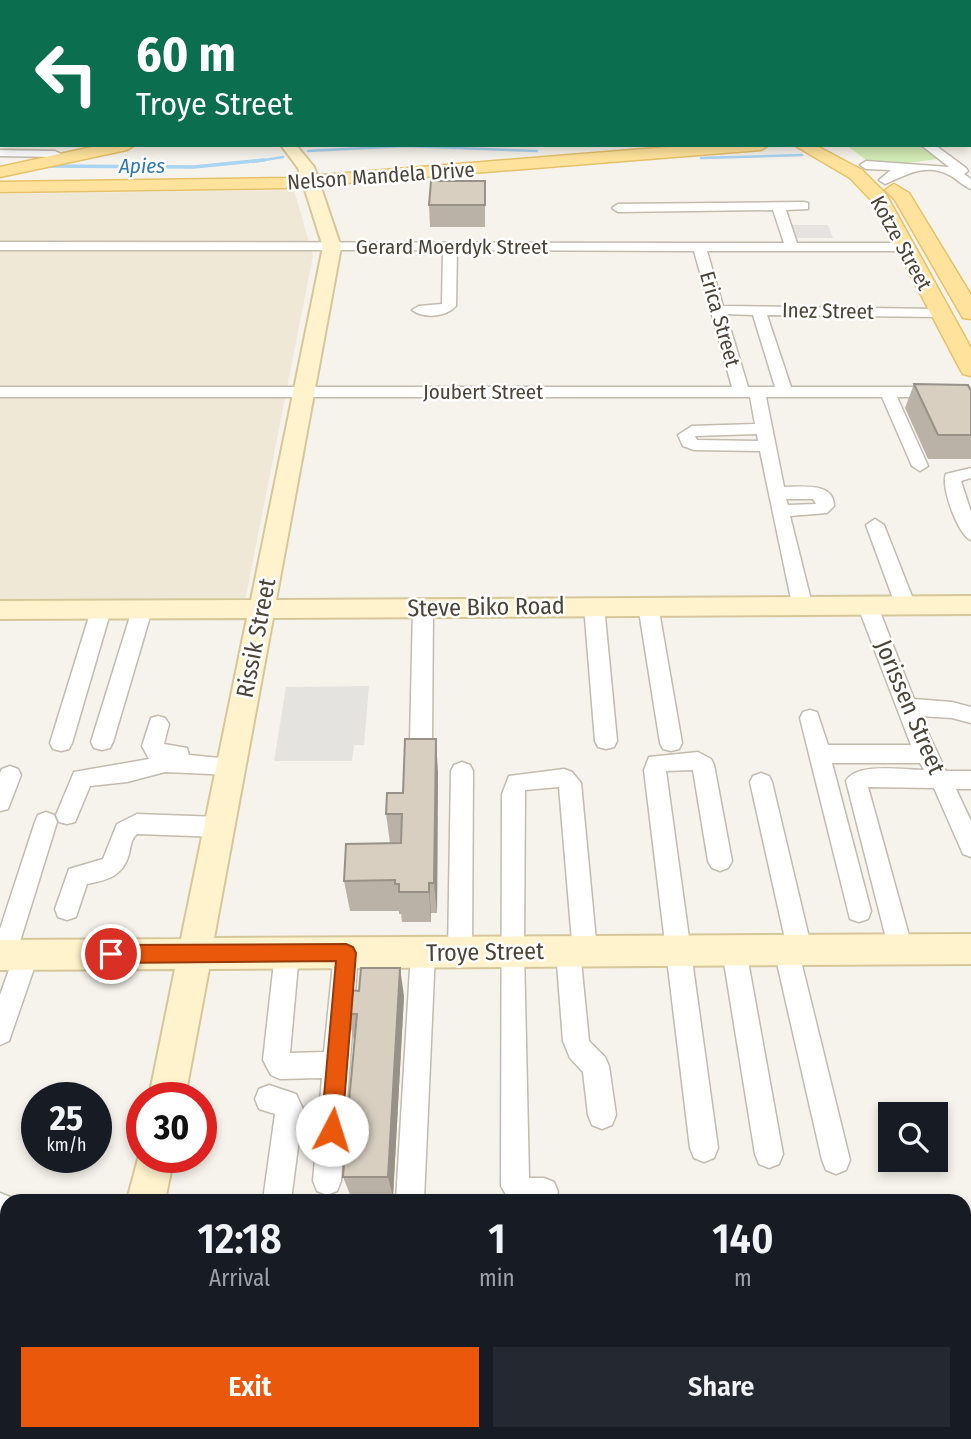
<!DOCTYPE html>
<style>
:root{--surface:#171b24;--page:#242831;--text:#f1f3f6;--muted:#9ea1a6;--accent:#ea580c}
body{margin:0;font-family:"Fira Sans Condensed",sans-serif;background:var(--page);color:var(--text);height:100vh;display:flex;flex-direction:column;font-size:26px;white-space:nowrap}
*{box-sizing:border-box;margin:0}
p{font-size:23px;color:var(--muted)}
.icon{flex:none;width:38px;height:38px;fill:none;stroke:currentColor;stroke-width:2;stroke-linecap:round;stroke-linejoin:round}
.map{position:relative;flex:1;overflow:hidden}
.sheet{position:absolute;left:0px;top:1194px;width:971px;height:247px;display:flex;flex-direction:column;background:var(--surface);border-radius:21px 21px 0 0;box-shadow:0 4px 10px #0003}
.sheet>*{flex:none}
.top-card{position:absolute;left:0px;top:0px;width:971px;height:147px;box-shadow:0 4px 10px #0003;background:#0b6e4f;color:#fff;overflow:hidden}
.buttons{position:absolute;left:878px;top:1102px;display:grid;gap:14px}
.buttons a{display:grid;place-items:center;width:70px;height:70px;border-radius:0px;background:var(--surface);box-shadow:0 4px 10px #0003;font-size:35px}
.speed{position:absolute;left:21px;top:1082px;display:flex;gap:14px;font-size:35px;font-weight:700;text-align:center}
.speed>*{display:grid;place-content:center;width:91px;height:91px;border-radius:50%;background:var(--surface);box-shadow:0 4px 10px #0003;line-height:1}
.speed small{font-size:18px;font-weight:400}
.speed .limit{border:10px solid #d22;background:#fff;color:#111}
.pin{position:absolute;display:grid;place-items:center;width:60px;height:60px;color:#fff;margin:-30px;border:4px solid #fff;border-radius:50%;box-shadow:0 2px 7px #0007}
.me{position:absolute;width:77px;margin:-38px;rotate:5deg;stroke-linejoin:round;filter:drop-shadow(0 0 5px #0008)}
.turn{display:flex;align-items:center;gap:24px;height:147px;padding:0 21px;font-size:32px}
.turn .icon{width:91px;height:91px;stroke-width:2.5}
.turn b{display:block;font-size:49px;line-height:60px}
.eta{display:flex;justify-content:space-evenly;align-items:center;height:119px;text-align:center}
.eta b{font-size:42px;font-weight:600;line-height:49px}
.button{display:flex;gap:14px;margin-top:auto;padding:14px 21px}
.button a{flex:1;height:80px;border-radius:0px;background:var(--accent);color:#fff;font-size:28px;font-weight:600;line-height:80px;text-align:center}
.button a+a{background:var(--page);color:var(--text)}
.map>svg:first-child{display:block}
.education{fill:#efe8d6}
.green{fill:#d2eab5}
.parking{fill:#e5e3e0}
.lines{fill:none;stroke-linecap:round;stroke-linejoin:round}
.stream-far1{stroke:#a9d4f2;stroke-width:2.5}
.stream{stroke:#a9d4f2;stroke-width:3.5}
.minor-casing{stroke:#c2bbae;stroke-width:3}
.tertiary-casing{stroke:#c2bbae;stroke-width:4}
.secondary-casing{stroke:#d6c79b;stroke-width:4}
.primary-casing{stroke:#e6c16a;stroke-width:3}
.minor{fill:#fff;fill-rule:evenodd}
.tertiary{fill:#fff;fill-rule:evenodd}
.secondary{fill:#fff3cd;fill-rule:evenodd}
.primary{fill:#ffe39c;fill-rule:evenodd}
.wall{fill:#bab2a6}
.shaded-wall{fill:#979187}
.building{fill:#d8cfc1;stroke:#979187;stroke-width:2}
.route{fill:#ea580c;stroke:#983908;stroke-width:2}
.labels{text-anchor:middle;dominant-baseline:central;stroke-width:5;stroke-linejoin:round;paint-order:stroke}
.far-water-label{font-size:21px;font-style:italic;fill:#2e7ab2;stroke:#fff}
.far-street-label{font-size:21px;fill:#4b4439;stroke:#fff}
.street-label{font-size:24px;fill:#4b4439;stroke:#fff}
</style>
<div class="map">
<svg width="971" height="1439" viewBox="0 0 971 1439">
<rect width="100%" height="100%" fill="#f6f3ec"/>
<path class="education" d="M294,190L313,256L245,601L0,602V194Z"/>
<path class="green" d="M846,145H920L937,159L881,167L874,166Z"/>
<g class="parking">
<path d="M788,225H828L833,238H792Z"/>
<path d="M369,686L364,745H354L352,761H274L286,687Z"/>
<path d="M964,1218H971V1298L964,1299Z"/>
</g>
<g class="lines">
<g class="stream-far1">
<path d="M945,146L956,145"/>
<path d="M308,151L405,146L537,151"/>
<path d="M701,158L802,155"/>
<path d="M253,162L283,157"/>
</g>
<path class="stream" d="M45,166L194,167L264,160"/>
<defs>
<g id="minor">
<path d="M339,0H349L350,2H341Z"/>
<rect x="0" y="117" width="2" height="9"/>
<path d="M921,145H935L966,168L968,171L964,174L971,179V189C963,186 958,180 951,176C926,162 907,175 885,184L879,180L891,170L866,169L860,165L866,161L949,167Z"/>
<path d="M0,150L55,151L61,154L55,157L0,156Z"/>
<path d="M804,202L808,203V209L786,210L797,243H905L912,247L905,251H707L723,306L940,309L947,313L940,317L767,315L791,387H951L971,391V401L951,397H897L928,466L920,471L912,466L882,397H766L784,487C802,487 834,482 834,506L827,513L790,516L812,604L809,609H795L792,604L760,451L694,450L683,446L678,435L692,426L755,424L750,397H0V387H732L694,251L457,250L456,306C446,317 424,319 412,310L419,306L442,304L443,250H0V242L784,243L773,210L618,212L612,208L618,204ZM726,314L753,315L775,387H748ZM757,434L758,441L697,440L695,436ZM786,499H813L816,504L788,505Z"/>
<path d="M971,468V478L961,481L971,512V540C959,537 940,486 946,474Z"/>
<path d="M875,519L884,525L915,604L912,609H898L895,604L866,525Z"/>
<path d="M867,597L874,599L877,604L914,699L952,702L971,707V723L952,718L920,716L946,771H971V789H956L971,821V857L963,854L934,788L868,787L913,950L910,958L901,961L892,958L889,950L846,781C856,762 904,770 924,770L920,763H832L871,911L868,919L859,922L850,919L800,718L803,712L810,710L817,712L828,745H911L857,604L860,599Z"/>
<path d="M648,598L655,600L658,605L682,743L679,749L671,751L663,749L660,743L638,605L641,600Z"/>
<path d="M594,599L601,601L604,606L617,741L614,747L606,749L598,747L595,741L584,606L587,601Z"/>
<path d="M423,601L430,603L433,608L432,741L429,747L421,749L413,747L410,741L413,608L416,603Z"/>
<path d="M101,603L108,605L111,610L72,743L69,749L61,751L53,749L50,743L91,610L94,605Z"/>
<path d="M142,603L149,605L152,610L113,742L110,748L102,750L94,748L91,742L132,610L135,605Z"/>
<path d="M158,716L165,718L169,724L164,744L187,748L189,755L240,760L243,766L240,772L232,775L165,772L127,782L90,786L75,822L67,824L59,822L56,815L74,772L149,759L142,746L151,718Z"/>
<path d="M698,752L711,759L714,765L732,861L728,868L720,871L712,868L708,861L693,770L666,771L718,1148L714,1158L704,1162L694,1158L690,1148L644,770L649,757Z"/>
<path d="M462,762L470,765L473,771L472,952L469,960L460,963L451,960L448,952L451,771L454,765Z"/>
<path d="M10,766L18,769L21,775L8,809L0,811V773L2,769Z"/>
<path d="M564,769L572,772L581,783L597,951L594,959L581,961L589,1041L605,1057L609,1066L616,1115L612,1125L602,1129L592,1125L588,1115L583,1072L570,1058L563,1041L556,951L559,943L572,941L559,787L525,790L524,951L529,1178H544L554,1182L558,1192L555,1200H509L501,1186L502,794L509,776Z"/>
<path d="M761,773L769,776L772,782L812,950L809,958L801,961L850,1160L846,1170L836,1174L826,1170L822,1160L774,950L777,942L785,939L750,782L753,776Z"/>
<path d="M46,812L54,815L57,822L19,945L27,943L36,946L39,954L9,1041L0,1045V995L11,964L0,965V929L35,822L38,815Z"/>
<path d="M137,814L220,817L228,820L231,827L228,834L220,837L137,834C131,839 131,845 129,854C123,876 108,880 87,884L76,917L67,920L58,917L55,909L69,869L103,859L117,824Z"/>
<path d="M734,939L743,942L746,950L783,1154L779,1164L769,1168L759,1164L755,1154L722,950L725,942Z"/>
<path d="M423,941L432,944L435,952L424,1200H396L411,952L414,944Z"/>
<path d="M287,942L296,945L299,953L290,1053L324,1052L334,953L337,945L346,942L355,945L358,953L341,1181L337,1191L327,1195L317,1191L313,1181L322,1078L280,1079L271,1075L263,1060L275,953L278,945Z"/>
<path d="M269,1085L296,1094L303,1109L291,1200H263L275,1114L259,1109L255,1099L259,1089Z"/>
<path d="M0,1193L18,1200H7V1224L0,1223Z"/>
<path d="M237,1433H269L268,1439H236Z"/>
<rect x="312" y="1433" width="32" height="6"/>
<rect x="394" y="1433" width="32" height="6"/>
<path d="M453,1433H485L484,1439H452Z"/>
<rect x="579" y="1433" width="32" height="6"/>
<path d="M662,1433H713V1439H663Z"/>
<path d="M753,1433H802L803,1439H754Z"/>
</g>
<g id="tertiary">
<path d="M248,0H267L246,2Z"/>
<path d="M543,0H556L558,2H545Z"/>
<path d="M797,0H815L795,2Z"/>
<rect x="0" y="41" width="2" height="8"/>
</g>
<g id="secondary">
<path d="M133,0H146L147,2H134Z"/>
<path d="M281,145H296L314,167L341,247L276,600L971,596V614L273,618L214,938L971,934V964L209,969L185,1097H149L175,969L0,970V940L181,939L247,618L0,619V601L251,600L323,247L298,168Z"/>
<path d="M142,1144V1157H174L165,1200H127Z"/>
<path d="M79,1433H123L122,1439H78Z"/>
</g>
<g id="primary">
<path d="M744,0H759L761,2H745Z"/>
<path d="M782,0H798L800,2H783Z"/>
<path d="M970,78L971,79V89L970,88Z"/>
<rect x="970" y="112" width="1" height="10"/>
<path d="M101,145H135L127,150L0,177V167Z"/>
<path d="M693,145H769L761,150L285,188L0,192V182L285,178Z"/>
<path d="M794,145H815L862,170L886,194L971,348V376L963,374L960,369L871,200L850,178Z"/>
<path d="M894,184L909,193L971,295V319L963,318L960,313L895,200L885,190Z"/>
</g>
</defs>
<use href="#minor" class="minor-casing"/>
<use href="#tertiary" class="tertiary-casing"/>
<use href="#secondary" class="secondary-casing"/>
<use href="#primary" class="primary-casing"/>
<use href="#minor" class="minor"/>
<use href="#tertiary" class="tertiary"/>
<use href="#secondary" class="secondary"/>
<use href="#primary" class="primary"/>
</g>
<g class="wall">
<path d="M855,0H971V9H970V2H859Z"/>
<path d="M485,181V227H430L429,205Z"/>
<path d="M914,384L971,391V459H928L905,408Z"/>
<path d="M438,772L437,913H431V922H402L401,914H399V911H350L344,881L390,843L386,814L403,793Z"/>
<path d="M404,996L393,1197H351L343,1177L344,1165L337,1146L349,1102L354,1040L347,1014Z"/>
</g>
<g class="shaded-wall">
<path d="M914,0H971V9H970V2H914Z"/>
<path d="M436,739L438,772L437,913L434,883Z"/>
<path d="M429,883L431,913V922L429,892Z"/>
<path d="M400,968L404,996L393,1197L388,1177Z"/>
</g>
<g class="building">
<path d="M431,181H485V205H429Z"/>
<path d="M914,384L968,385L971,391V435H938Z"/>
<path d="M405,739H436L434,883H429V892H399V884H395V880L344,881L346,844L401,843L402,814H386L387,793H403Z"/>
<path d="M361,968H400L388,1177H343L345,1146H337L340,1102H349L357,1014H347L349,990L359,991Z"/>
</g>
<path class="route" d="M346,944L353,947L356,953L342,1130L339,1137L332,1141L324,1137L321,1130L336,961L111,963L104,960L102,954L104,948L111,945Z"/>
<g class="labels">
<g class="far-water-label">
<text x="142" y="166">Apies</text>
</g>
<g class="far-street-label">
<text transform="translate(381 176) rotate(-4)">Nelson Mandela Drive</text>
<text transform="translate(901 243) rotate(61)">Kotze Street</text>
<text x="452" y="247">Gerard Moerdyk Street</text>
<text transform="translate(828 311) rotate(1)">Inez Street</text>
<text transform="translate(720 319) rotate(74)">Erica Street</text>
<text x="483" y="392">Joubert Street</text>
</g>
<g class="street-label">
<text transform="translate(486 607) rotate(-1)">Steve Biko Road</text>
<text transform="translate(256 638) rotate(-79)">Rissik Street</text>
<text transform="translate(910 707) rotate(67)">Jorissen Street</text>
<text transform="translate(485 952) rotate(-1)">Troye Street</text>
</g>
</g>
</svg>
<div class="buttons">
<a><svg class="icon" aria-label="search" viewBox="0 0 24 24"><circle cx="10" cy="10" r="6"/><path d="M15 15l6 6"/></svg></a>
</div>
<div class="speed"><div>25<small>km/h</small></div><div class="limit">30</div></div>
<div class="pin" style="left:111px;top:954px;background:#d93025"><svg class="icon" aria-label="arrive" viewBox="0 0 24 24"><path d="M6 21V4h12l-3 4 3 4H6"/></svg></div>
<svg class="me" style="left:332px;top:1130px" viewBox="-20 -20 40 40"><circle r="19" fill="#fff"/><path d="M0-13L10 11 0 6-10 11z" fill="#ea580c"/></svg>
<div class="top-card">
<div class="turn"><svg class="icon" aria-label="left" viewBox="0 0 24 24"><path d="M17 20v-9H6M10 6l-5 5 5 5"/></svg><div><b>60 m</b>Troye Street</div></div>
</div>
<section class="sheet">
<div class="eta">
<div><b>12:18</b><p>Arrival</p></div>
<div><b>1</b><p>min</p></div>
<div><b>140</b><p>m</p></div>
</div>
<div class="button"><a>Exit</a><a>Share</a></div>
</section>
</div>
